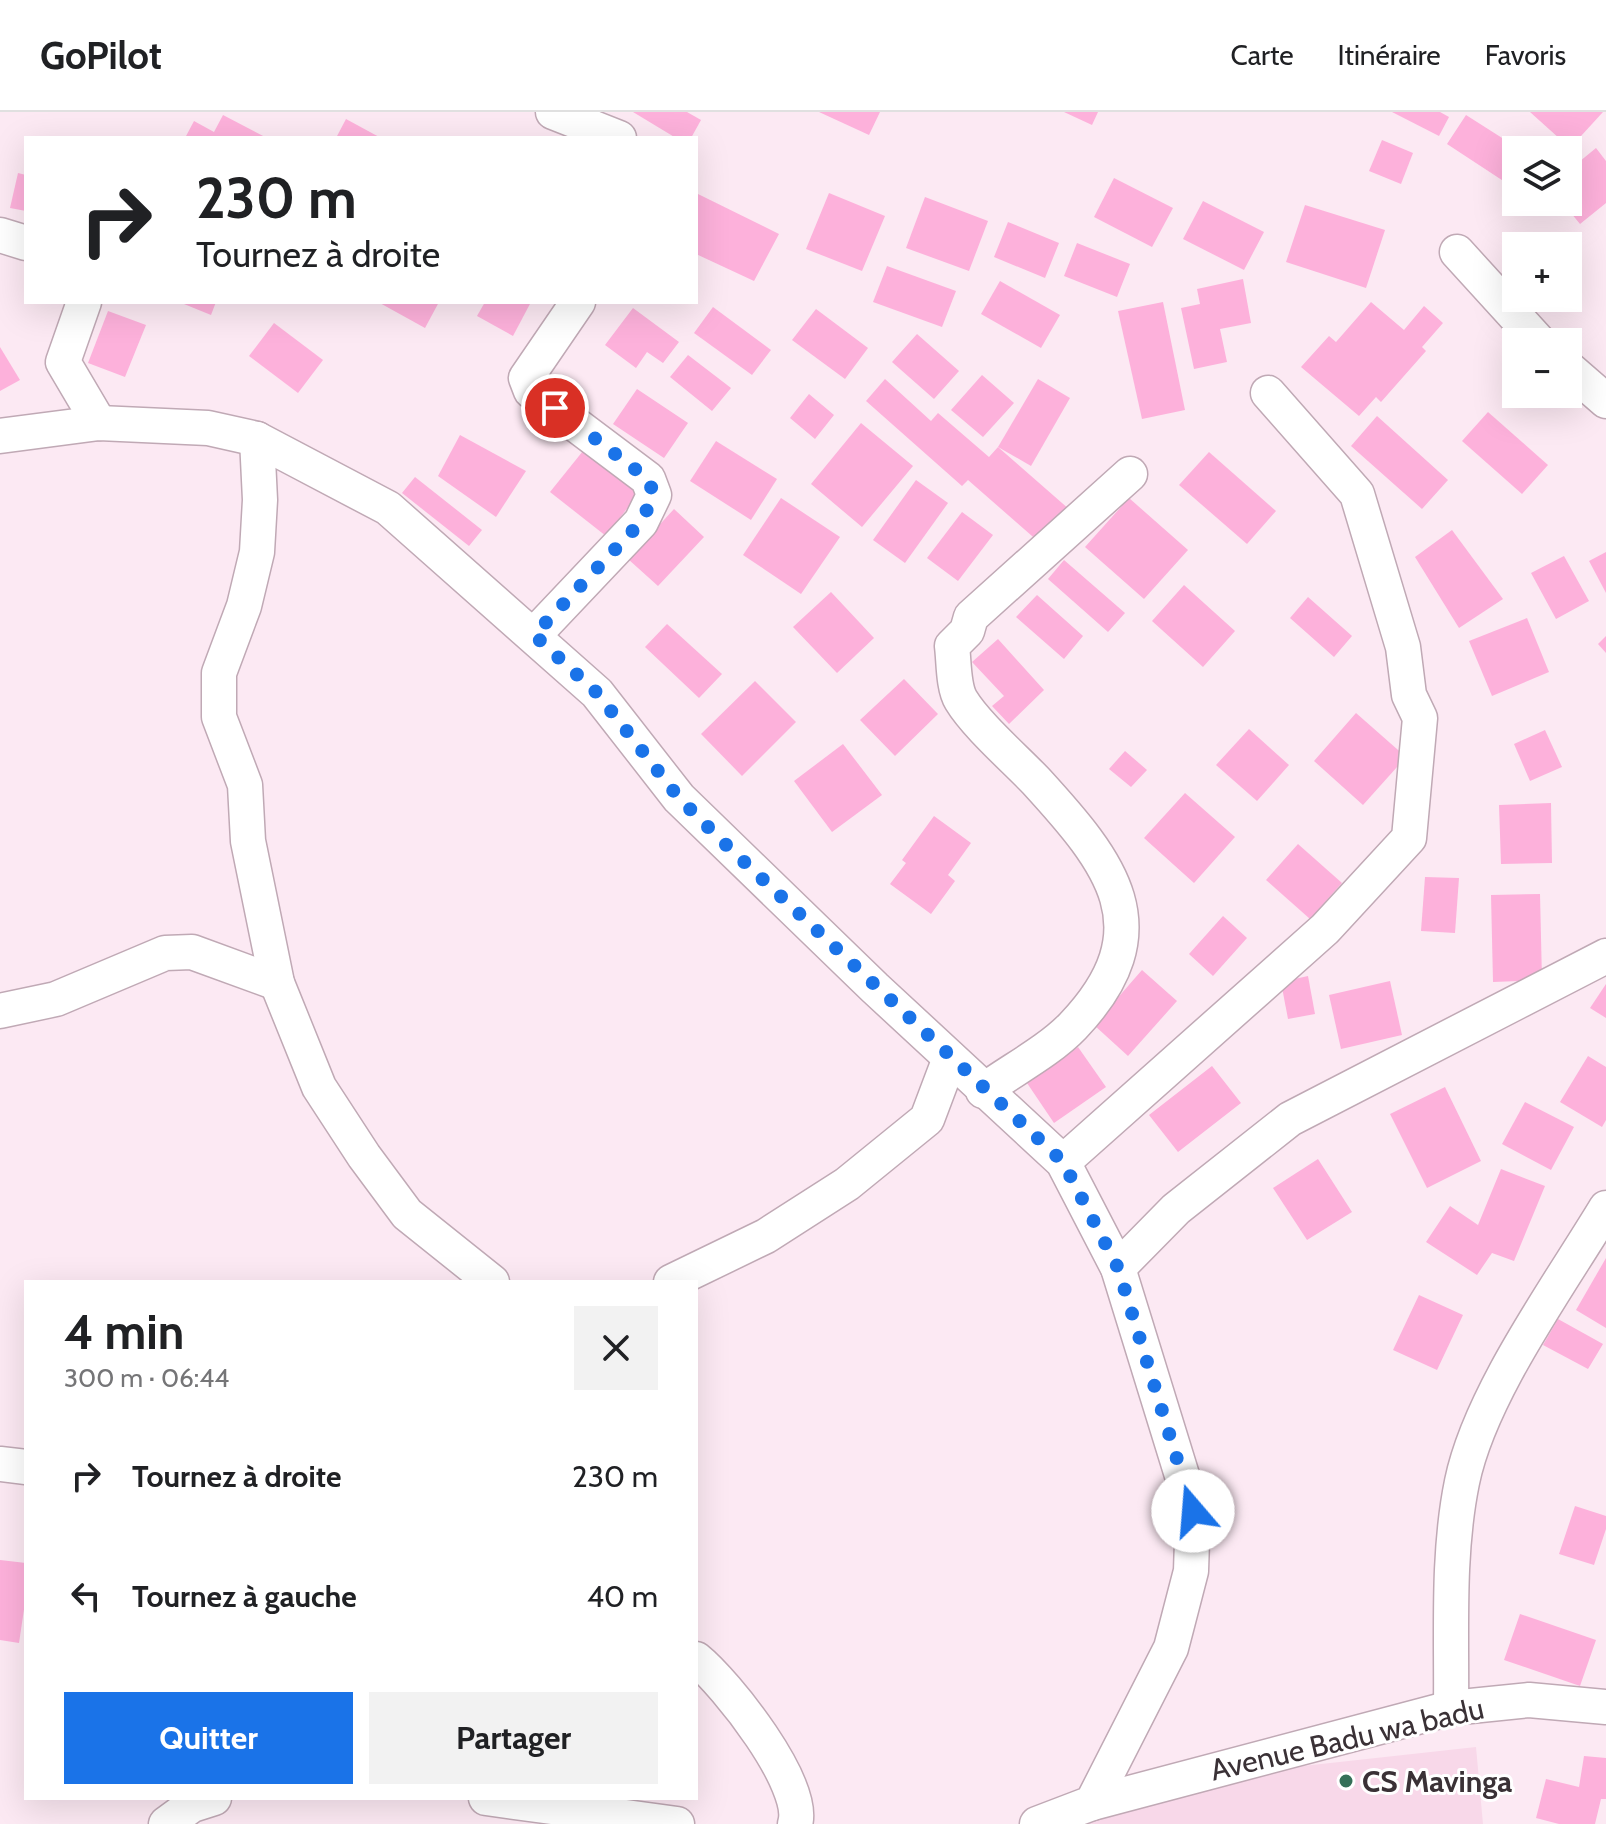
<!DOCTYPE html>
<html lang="fr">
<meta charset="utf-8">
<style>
:root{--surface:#fff;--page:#f2f2f2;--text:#202124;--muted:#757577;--line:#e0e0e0;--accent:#1a73e8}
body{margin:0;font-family:Cabin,sans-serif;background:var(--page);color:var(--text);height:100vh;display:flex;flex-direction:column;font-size:30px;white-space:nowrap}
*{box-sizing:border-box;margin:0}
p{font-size:26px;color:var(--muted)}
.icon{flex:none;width:44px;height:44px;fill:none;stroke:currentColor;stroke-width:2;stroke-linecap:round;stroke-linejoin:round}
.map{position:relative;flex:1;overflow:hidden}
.drawer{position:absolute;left:24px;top:1168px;width:674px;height:520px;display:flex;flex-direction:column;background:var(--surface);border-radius:0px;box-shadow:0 8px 32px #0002}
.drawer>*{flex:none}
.banner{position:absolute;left:24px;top:24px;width:674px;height:168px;border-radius:0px;box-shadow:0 8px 32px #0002;background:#fff;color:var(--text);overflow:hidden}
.tools{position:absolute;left:1502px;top:24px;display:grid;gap:16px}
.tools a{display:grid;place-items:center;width:80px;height:80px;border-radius:0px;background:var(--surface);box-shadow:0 8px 32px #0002;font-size:40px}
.pin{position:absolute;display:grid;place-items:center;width:68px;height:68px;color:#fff;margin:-34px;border:4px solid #fff;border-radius:50%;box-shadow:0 2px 8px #0007}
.me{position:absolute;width:88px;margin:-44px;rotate:342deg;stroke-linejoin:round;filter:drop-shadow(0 0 6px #0008)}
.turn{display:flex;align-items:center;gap:28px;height:168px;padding:0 40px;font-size:36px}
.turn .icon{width:104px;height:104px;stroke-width:2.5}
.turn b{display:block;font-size:56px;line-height:68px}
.round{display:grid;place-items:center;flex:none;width:84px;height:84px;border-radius:0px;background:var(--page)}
.headline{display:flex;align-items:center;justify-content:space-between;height:136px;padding:0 40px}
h1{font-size:48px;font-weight:700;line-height:60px}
.primary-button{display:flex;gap:16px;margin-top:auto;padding:16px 40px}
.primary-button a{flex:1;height:92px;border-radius:0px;background:var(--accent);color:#fff;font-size:32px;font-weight:700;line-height:92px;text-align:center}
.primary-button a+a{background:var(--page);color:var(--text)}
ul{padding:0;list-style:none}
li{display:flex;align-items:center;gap:24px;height:120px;padding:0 40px}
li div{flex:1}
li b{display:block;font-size:30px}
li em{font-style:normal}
header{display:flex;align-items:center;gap:48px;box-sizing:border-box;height:112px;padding:0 40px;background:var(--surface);border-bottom:2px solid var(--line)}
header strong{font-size:38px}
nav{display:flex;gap:44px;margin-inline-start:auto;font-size:28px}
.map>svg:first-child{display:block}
.built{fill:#f8d8e9}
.building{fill:#fdb1db}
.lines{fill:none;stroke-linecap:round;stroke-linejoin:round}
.street-casing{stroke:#c0a9b5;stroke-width:37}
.street{stroke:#fff;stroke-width:34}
.route{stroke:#1a73e8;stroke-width:14;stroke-dasharray:0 25.2}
.poi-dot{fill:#356f58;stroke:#fff;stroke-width:3}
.labels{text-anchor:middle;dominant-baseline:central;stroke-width:6;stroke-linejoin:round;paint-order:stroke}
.street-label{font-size:30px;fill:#3a3136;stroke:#fff}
.poi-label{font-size:30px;font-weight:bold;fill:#3a3136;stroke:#fff;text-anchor:start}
</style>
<header>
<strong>GoPilot</strong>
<nav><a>Carte</a><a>Itinéraire</a><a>Favoris</a></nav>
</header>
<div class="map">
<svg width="1606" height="1712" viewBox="0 0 1606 1712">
<rect width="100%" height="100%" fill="#fce9f3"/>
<path class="built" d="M1476,1635L1483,1712H1065L1125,1684L1303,1654Z"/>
<g class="building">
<path d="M633,0H687L701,8L691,26H676Z"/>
<path d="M819,0H880L869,23Z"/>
<path d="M1064,0H1098L1092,13Z"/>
<path d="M1392,0H1440L1449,5L1439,24Z"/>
<path d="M1530,0H1603L1570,36Z"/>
<path d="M223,3L267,26H185L194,9L214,20Z"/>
<path d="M1466,3L1521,38H1516V67L1511,74L1447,32Z"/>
<path d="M346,7L381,26H336Z"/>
<path d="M1382,28L1413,41L1401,72L1369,59Z"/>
<path d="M1596,36L1606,49V91L1580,112L1562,90H1568V59Z"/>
<path d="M18,61L26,63V99L10,96Z"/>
<path d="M1114,66L1173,96L1152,135L1094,105Z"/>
<path d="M829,81L885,104L862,159L806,137Z"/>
<path d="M698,82L779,122L754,169L696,142Z"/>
<path d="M925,85L988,109L969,159L906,136Z"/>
<path d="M1203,89L1264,120L1244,158L1183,127Z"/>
<path d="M1305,93L1385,118L1366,176L1286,150Z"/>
<path d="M1008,110L1059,131L1045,166L994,145Z"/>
<path d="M1077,131L1130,152L1117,185L1064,164Z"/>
<path d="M887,154L956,179L942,215L873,190Z"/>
<path d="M1243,167L1251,211L1220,217L1227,250L1194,257L1181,196L1200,192L1197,177Z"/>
<path d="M1000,169L1060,203L1041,236L981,202Z"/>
<path d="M179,190H216L211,203Z"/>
<path d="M378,190H439L425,216Z"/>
<path d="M485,190H531L513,224L477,204Z"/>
<path d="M1163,190L1185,298L1142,307L1118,199Z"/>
<path d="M1371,190L1404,218L1424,194L1443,211L1422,235L1426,239L1381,290L1376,285L1359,304L1301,255L1329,224L1336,230Z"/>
<path d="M713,195L771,238L752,263L694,221Z"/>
<path d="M633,196L679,230L663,251L647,240L636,256L605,233Z"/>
<path d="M816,197L868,236L845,267L792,228Z"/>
<path d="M108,199L146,213L125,265L88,251Z"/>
<path d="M274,211L323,248L298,281L249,244Z"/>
<path d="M917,222L959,259L934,287L892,250Z"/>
<path d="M0,235L20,268L0,279Z"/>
<path d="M688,243L731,276L712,299L670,265Z"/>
<path d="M982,263L1014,291L983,325L951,298Z"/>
<path d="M885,267L931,309L938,301L989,345L998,335L1070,398L1040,431L968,368L962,374L866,289Z"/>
<path d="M1038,267L1070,286L1031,354L998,335Z"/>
<path d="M637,277L688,311L664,346L613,312Z"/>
<path d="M809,282L834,303L815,327L790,306Z"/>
<path d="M1488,300L1548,353L1522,382L1462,329Z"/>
<path d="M1377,304L1448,368L1422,397L1351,334Z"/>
<path d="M861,311L913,354L862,415L811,372Z"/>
<path d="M460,323L526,359L496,405L438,364Z"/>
<path d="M716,329L777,367L751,408L690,369Z"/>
<path d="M587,334L642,377L606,424L550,380Z"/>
<path d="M1209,340L1276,399L1247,432L1179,373Z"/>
<path d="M415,365L482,418L469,434L402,381Z"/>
<path d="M916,368L948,391L905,451L873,428Z"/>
<path d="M781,386L840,425L801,482L743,443Z"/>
<path d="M1129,386L1188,438L1144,487L1085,435Z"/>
<path d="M674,397L704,425L658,474L628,447Z"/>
<path d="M962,400L993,423L958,469L927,446Z"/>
<path d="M1452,418L1503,487L1459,516L1415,445Z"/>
<path d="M1606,440V481L1589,449Z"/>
<path d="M1564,444L1589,489L1556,507L1531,461Z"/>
<path d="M1064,448L1125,501L1108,520L1048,467Z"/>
<path d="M1184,473L1235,519L1203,555L1152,509Z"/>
<path d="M831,480L874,526L837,561L793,515Z"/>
<path d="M1037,483L1083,524L1064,547L1016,505Z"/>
<path d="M1308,485L1352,524L1334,545L1290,506Z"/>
<path d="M1527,506L1549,560L1492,584L1469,529Z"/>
<path d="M667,512L722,562L699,586L645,535Z"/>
<path d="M1606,524V541L1598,532Z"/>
<path d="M998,527L1044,578L1009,612L992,594L1004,584L972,550Z"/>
<path d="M904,567L938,602L895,644L860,608Z"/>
<path d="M755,569L796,610L742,664L701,622Z"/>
<path d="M1356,601L1406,645L1363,693L1314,649Z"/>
<path d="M1249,617L1289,653L1257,689L1216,653Z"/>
<path d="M1545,618L1562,655L1530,669L1514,632Z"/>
<path d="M843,632L882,683L832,720L794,669Z"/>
<path d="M1125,639L1147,658L1131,675L1109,657Z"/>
<path d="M1185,681L1235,725L1194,771L1144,726Z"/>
<path d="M1551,691L1552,751L1501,752L1499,693Z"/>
<path d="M934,704L971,731L948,763L955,769L931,802L890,772L906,751L902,748Z"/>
<path d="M1298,732L1342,771L1310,807L1266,768Z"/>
<path d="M1425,765L1459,766L1455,821L1421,819Z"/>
<path d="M1540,782L1542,868L1493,870L1491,783Z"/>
<path d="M1223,804L1247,826L1213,864L1189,842Z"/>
<path d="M1142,858L1177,889L1128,944L1094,913Z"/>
<path d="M1308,864L1315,902L1288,907L1281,870Z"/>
<path d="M1390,869L1402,923L1341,937L1329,883Z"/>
<path d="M1606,872V906L1590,896Z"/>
<path d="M1078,935L1106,975L1054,1011L1027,971Z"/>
<path d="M1588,944L1606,955V1008L1602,1015L1560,990Z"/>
<path d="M1212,954L1241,991L1178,1040L1149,1003Z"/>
<path d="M1445,975L1481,1049L1427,1076L1390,1002Z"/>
<path d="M1525,990L1574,1015L1551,1058L1502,1032Z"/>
<path d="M1318,1047L1352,1100L1307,1128L1273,1076Z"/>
<path d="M1501,1057L1545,1074L1514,1149L1492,1141L1477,1163L1426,1130L1450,1094L1478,1113Z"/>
<path d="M1606,1146V1216L1576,1198Z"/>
<path d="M1419,1183L1463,1203L1437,1258L1393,1238Z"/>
<path d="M1558,1207L1603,1232L1588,1257L1543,1233Z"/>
<path d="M1575,1394L1606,1404V1417L1594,1453L1559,1442Z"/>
<path d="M0,1448L26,1451V1484L19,1531L0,1528Z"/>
<path d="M1520,1502L1596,1528L1580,1574L1504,1548Z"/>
<path d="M1584,1644L1606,1646V1687H1601L1595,1712H1559L1536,1706L1546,1667L1579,1675Z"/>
</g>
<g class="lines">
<defs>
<g id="street">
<path d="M553,0L619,26"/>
<path d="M0,123L26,131"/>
<path d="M1457,140L1539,230"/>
<path d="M84,190L63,250L99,311"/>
<path d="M1568,256L1606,289"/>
<path d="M0,324L99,311L208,316L257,327L388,396L597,581L679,686L875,876L1063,1050L1118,1156L1193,1399L1191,1459L1171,1536L1092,1691L1037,1712"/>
<path d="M257,327L260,388L257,440L244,494L219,561V605L245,673L248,729L277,871L319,975L364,1044L407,1102L492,1170"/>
<path d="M534,523L641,410L654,383L648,367L531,279L526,266L578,190"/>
<path d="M0,899L56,887L165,841L192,840L277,871"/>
<path d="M983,979C1012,958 1049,939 1073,914C1165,817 1111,751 1036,669C1015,647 976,613 961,588C953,575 954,549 952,534L967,519L971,505L1130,362"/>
<path d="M1063,1050L1325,817L1409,726L1420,606L1409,583L1403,535L1357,382L1268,281"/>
<path d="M1118,1156L1176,1097L1290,1007L1606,844"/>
<path d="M671,1170L766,1124L847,1072L927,1007L950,946"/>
<path d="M0,1352L26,1355"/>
<path d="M696,1547C726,1571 807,1673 795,1712"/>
<path d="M1451,1596C1452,1522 1447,1443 1462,1370C1480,1282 1559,1174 1606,1096"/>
<path d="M486,1686L677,1712"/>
<path d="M1092,1691L1451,1596L1529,1588L1606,1595"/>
<path d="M166,1712L192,1693L214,1686"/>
</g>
</defs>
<use href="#street" class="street-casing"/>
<use href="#street" class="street"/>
</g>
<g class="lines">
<path class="route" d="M555,296L648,367L654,383L641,410L534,523L597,581L679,686L722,729L1063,1050L1118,1156L1193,1399"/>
</g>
<circle class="poi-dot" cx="1346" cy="1669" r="8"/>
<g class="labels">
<g class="street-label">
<text transform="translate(1347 1627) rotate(-13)">Avenue Badu wa badu</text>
</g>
<g class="poi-label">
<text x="1362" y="1669">CS Mavinga</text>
</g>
</g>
</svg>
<div class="tools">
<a><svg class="icon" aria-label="layers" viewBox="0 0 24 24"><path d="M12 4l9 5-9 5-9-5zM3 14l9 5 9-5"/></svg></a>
<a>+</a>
<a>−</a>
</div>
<div class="pin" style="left:555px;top:296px;background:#d93025"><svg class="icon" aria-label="arrive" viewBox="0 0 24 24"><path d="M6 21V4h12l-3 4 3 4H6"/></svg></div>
<svg class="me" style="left:1193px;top:1399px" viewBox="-20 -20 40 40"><circle r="19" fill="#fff"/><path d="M0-13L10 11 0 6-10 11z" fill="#1a73e8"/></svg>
<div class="banner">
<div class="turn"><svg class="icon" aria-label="right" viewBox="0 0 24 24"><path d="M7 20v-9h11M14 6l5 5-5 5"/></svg><div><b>230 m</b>Tournez à droite</div></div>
</div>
<section class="drawer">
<div class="headline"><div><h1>4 min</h1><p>300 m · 06:44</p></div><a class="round"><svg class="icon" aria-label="close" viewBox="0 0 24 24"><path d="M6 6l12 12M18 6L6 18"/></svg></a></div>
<ul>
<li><svg class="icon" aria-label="right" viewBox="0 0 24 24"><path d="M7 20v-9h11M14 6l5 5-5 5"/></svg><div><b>Tournez à droite</b></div><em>230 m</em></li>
<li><svg class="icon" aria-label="left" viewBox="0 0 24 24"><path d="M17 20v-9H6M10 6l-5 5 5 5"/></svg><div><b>Tournez à gauche</b></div><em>40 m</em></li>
</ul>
<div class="primary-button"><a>Quitter</a><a>Partager</a></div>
</section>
</div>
